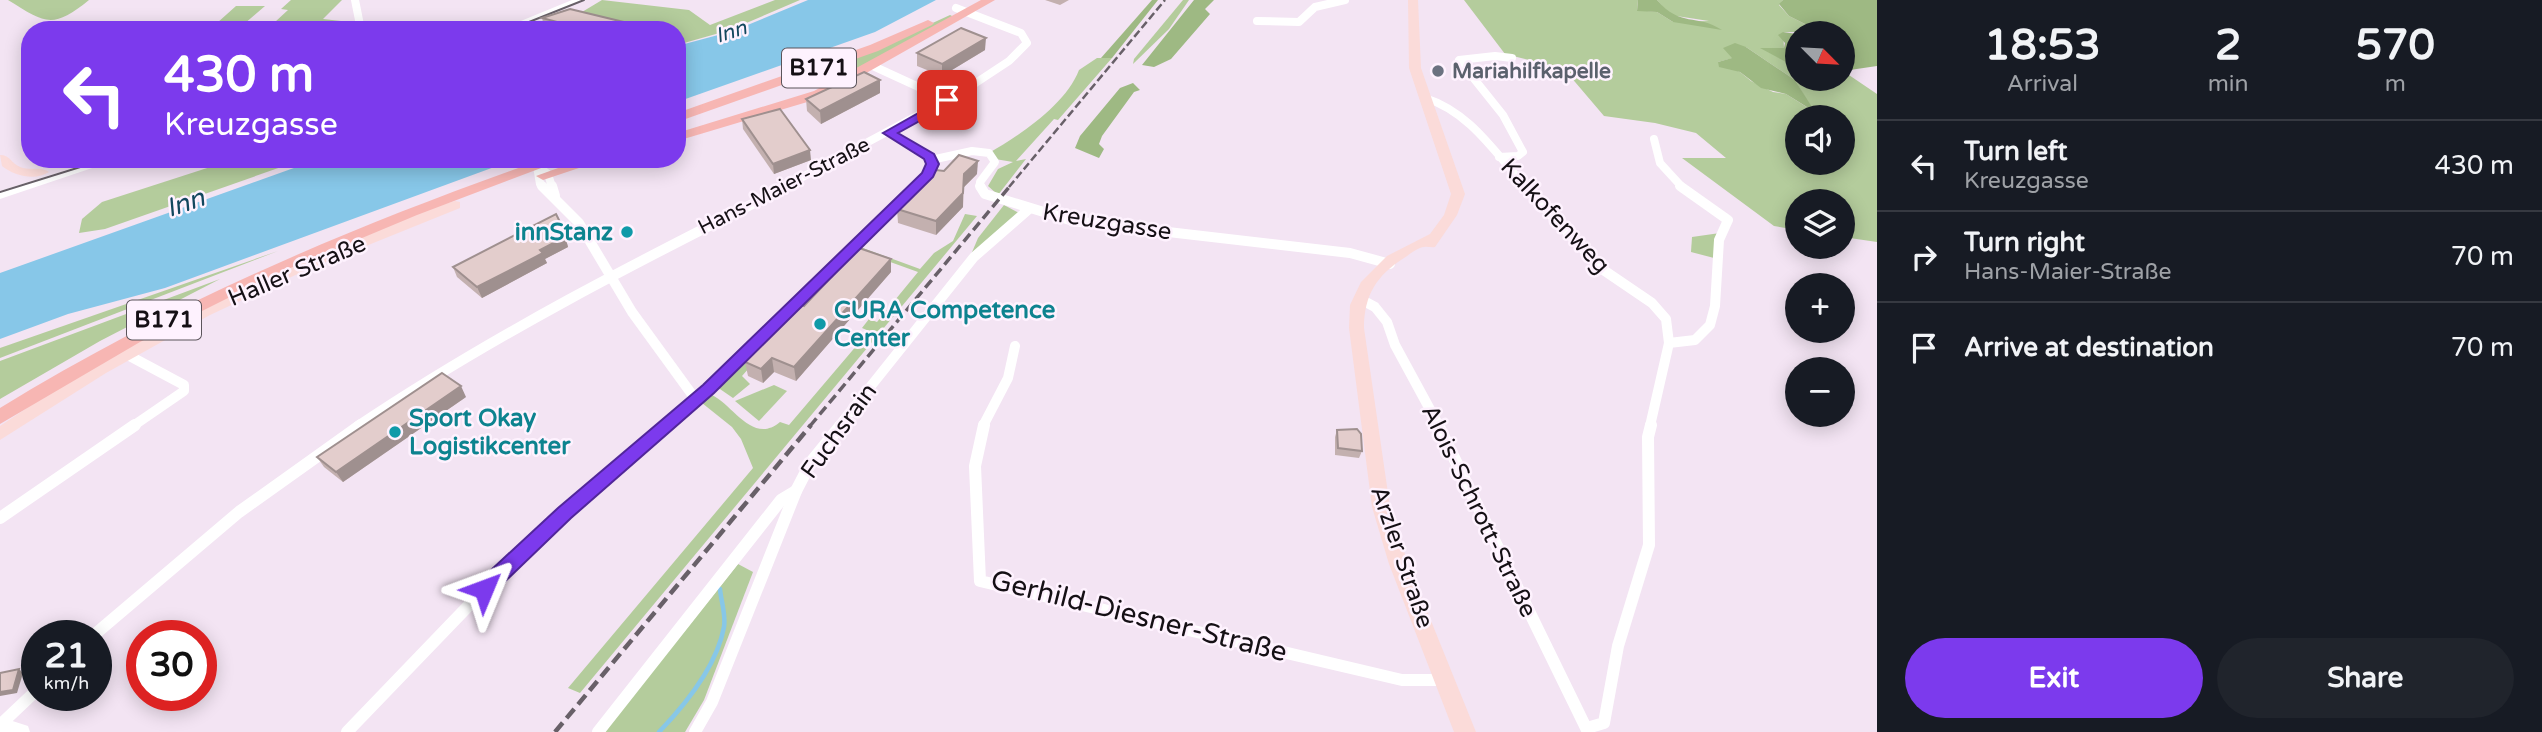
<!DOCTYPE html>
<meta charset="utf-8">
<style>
:root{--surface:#171b24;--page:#20242c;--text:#f1f3f6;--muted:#9ea1a6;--line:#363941;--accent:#7c3aed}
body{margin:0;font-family:"Varela Round",sans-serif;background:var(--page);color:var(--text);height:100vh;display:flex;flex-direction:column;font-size:26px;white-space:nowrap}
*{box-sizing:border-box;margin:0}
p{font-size:23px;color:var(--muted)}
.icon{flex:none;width:38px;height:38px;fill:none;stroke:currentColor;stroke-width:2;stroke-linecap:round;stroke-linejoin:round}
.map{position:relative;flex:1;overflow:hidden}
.side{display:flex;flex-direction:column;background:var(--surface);width:665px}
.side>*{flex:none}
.banner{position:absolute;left:21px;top:21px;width:665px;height:147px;border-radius:28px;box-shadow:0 4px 18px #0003;background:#7c3aed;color:#fff;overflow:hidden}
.needle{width:46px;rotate:114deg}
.buttons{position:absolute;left:1785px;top:21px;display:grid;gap:14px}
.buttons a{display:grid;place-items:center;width:70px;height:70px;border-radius:50%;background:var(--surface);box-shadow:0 4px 18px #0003;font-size:35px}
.speed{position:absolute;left:21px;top:620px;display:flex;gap:14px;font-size:35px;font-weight:700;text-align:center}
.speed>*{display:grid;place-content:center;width:91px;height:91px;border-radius:50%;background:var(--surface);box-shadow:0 4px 18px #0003;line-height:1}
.speed small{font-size:18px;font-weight:400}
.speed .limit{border:10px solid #d22;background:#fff;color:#111}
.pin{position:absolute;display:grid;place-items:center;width:60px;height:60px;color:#fff;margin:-30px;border-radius:14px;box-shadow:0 4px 10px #0006}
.me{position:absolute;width:77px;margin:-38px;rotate:46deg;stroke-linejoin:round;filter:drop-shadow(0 0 5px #0008)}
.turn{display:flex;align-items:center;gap:24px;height:147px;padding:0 28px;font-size:32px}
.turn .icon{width:91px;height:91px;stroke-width:2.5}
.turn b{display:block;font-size:49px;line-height:60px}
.eta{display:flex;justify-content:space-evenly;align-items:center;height:119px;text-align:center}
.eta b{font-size:42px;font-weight:800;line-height:49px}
.button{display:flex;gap:14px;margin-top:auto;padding:14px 28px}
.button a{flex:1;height:80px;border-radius:42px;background:var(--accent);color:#fff;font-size:28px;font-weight:800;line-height:80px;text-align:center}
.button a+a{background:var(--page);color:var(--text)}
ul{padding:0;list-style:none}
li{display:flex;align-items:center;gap:21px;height:91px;padding:0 28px;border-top:2px solid var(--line)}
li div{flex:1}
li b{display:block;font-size:26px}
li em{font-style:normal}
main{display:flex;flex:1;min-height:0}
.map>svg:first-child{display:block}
.green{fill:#b4cc9c;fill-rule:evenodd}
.forest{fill:#9eb983}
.water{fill:#87c7e8}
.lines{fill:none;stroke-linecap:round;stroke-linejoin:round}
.stream{stroke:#87c7e8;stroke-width:4.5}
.minor-far2{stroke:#fff;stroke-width:8}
.minor-far1{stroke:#fff;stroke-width:10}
.minor{stroke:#fff;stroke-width:12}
.tertiary{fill:#fff;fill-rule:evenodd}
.secondary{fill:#fbdbd9;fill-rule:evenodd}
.primary{fill:#f7b6b3;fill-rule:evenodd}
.tram{stroke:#686068;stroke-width:2}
.rail-far2{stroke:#686068;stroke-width:2.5;stroke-dasharray:8 3.5;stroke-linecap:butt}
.rail-far1{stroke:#686068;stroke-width:3.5;stroke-dasharray:10 5;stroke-linecap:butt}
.rail{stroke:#686068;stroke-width:4.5;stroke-dasharray:12 6;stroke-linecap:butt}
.wall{fill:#c3b0af}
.shaded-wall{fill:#9f908f}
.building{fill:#e3cdcc;stroke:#9f908f;stroke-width:2}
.route{fill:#7c3aed;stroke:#51269a;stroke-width:2}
.worship-dot{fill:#6b7280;stroke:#fef2fe;stroke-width:2.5}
.culture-dot{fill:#0f9aa8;stroke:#fef2fe;stroke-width:2.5}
.labels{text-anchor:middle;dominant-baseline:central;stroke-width:5;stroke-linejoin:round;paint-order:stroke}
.far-water-label{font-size:21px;font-style:italic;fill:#12475e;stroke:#fef2fe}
.far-worship-label{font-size:21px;font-weight:bold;fill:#5b616d;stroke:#fef2fe;text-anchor:start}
.far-street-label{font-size:21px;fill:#151015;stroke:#fef2fe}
.shield{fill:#fef2fe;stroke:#5b545b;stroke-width:2}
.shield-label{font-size:23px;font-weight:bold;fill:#151015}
.street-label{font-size:24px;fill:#151015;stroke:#fef2fe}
.culture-label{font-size:24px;font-weight:bold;fill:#0d838f;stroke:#fef2fe;text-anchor:start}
.water-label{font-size:26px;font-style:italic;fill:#12475e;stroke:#fef2fe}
.near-street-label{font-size:28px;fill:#151015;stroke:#fef2fe}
</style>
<main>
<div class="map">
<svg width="1877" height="732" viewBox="0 0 1877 732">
<rect width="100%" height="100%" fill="#f3e4f3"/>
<g class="green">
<path d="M8,0H89C52,30 45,23 8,0Z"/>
<path d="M291,0H342L323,19L350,22H275L288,10L281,9Z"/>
<path d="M602,0L689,10L710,25L775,0H800L730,30L677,45V30H638L577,15Z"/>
<path d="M1183,0H1189L1169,29L1133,64L1134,59Z"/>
<path d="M1464,0H1638L1637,10L1657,12L1673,22L1709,21L1670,15L1657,0H1783L1779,5L1789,16L1811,27L1812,32H1783L1784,48H1763L1797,68V79H1843V71L1877,94V242L1843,237V201H1797V230L1774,226L1682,158H1726L1696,133L1655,123L1604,116L1564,69L1505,54ZM1746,47L1795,80L1813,111L1786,94L1773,92L1751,81L1740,72L1718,62L1733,58ZM1797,117H1843V163H1797Z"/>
<path d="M236,6H265L237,30H174L182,23H217Z"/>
<path d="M950,15L954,17L850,76L835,68Z"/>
<path d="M1097,58H1112L1058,120L1054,119L1016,161L1026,159L998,195L988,186L998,169L1013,162L995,159L989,153C1022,134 1066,104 1079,70Z"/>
<path d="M235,159H304L105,229L79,233L82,219L102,202Z"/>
<path d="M1004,205L1019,213L970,257L978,238Z"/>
<path d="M965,214L977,216L580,693L568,688L753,468L741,439L732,427L702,403L712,395C733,405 753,445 780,422L789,425L869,331L862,328L869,319L877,322L918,272L857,250L860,247L920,269L934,253L953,241Z"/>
<path d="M1720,233L1714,258L1691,252L1692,237Z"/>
<path d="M278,251L0,358V348Z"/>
<path d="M220,279L100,341L0,399V361Z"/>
<path d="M752,353L757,359L742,376L750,384L733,398L717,387Z"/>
<path d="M774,385L787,391L759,421L735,401Z"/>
<path d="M738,564L753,572L704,700L685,732H604Z"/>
</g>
<g class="forest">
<path d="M1152,0H1158L1112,58H1101Z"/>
<path d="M1194,0H1214L1205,9L1210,14L1171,59L1154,67L1142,65Z"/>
<path d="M1638,0H1657C1681,28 1696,13 1722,30L1673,22L1657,12L1637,11Z"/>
<path d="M1783,0H1877V66L1843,71V33H1809L1811,27L1789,16L1779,4Z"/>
<path d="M1783,32L1797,34V68L1760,48H1784L1785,43L1778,35Z"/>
<path d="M1735,43L1746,47L1795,80L1815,112L1786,94L1761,88L1740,72L1719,67L1718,62L1732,58L1723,48Z"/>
<path d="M1133,83L1140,90L1134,92L1102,136L1099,144L1104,149L1099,158L1075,148L1080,136L1120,88Z"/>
</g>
<g class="water">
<path d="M808,0H936L875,32L677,102V46L733,31Z"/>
<path d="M319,159H516L165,288L68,314L0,339V273Z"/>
</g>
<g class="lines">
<path class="stream" d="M659,732C685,705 717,665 724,627C726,614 721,601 720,589"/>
<g class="minor-far2">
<path d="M355,0L361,30"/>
<path d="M1257,21L1299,22L1315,7L1345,0"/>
<path d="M873,66L947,100"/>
<path d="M1425,98C1470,112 1495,153 1526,187"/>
<path d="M889,133L923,151L931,160"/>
<path d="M1654,139L1660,163L1682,187"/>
<path d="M1499,157L1518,156L1523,152L1503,115L1459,60L1495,56L1512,58"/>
<path d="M931,160L972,151L989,153L995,162L980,182V187"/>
<path d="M537,166L540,184L544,187"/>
<path d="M540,168L548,174L552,187"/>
<path d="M784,187L965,90L1009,61L1027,43L1021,33L956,8"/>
<path d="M915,187L928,175L931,160"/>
</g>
<g class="minor-far1">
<path d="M542,186L579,223L632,312L696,400"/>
<path d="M552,186L555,196"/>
<path d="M980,186L985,194L1073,221L1350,253L1390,264"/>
<path d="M1524,186L1602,269L1652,303L1666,319L1669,343L1650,426"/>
<path d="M1360,299L1375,307L1387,322L1395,345L1439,426"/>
<path d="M1669,343L1695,340L1710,325L1715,306L1719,240L1728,220L1680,186"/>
<path d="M124,353L184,385V391L133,426"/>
<path d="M358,426C495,334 641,260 788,186"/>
<path d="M666,426L917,186"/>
<path d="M839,426L974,257L1029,209"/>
<path d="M983,426L1008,378L1015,346"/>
</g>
<g class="minor">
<path d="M984,425L975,466L980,581L1402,680H1448"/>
<path d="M1438,425L1588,732"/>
<path d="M0,518L135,425"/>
<path d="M94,635L239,512L361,425"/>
<path d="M0,725L37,690"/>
<path d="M1587,728L1604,723L1618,646L1649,545L1648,437L1651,425"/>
<path d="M347,732L500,573L668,425"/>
<path d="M598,732L781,500L796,491"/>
<path d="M695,732L712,702L796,491L811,462L841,425"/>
</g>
<g class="tertiary">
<path d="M572,0H585L513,30H499Z"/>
<path d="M102,159H119L0,199V191Z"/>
<path d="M0,717L28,726L30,732H0Z"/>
</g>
<g class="secondary">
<path d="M1408,0H1418L1421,68L1465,194L1457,215L1435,247C1431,248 1428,246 1424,247C1418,247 1409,255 1404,258C1377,275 1364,295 1364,328L1390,507L1408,564L1476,732H1454L1389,564L1372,507L1349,328L1350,305L1361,282L1387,256L1430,234L1444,215L1451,194L1409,68Z"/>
<path d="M0,155C10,155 11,163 20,167C30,171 41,166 49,172C36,181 14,176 2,166Z"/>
<path d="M455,201L460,202V208L304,271L210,315L106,373L0,440V426C113,349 233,287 360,238C391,226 423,209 455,201Z"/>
</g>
<g class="primary">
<path d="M981,0H995L824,97L677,141V133L814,91Z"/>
<path d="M928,20L934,23L932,25L878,51L677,122V113L870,45Z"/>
<path d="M544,159H565L417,215L276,274L140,342L0,424V408C173,302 353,226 544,159Z"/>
<path d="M583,159H606L543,180L536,176Z"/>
</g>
<g class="tram">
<path d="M509,30L584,0"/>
<path d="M0,192L106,159"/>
</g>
<path class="rail-far2" d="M1009,187L1165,0"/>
<path class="rail-far1" d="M810,426L1010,186"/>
<path class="rail" d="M555,732L811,425"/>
</g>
<g class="wall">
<path d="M1045,0H1069L1060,5Z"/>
<path d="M542,18L632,24L633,30H545Z"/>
<path d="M985,50L942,76L917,66V53Z"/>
<path d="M880,93L821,124L807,111L806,99Z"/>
<path d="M742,119L811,160L774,174L743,129Z"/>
<path d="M977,174L964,187L963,207L936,235L898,223L897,209Z"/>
<path d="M563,228L568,247L545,259L547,263L482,298L457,277L453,267Z"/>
<path d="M891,272L796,381L774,372L763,383L748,376L745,362L804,306Z"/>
<path d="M466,397L343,482L324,467L317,457Z"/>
<path d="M1337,430L1362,451L1359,458L1335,455V437Z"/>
</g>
<g class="shaded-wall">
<path d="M632,24L633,30H615Z"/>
<path d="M986,38L985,50L942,76V64Z"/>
<path d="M880,80V93L821,124L820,111Z"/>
<path d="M810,150L811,160L774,174L773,164Z"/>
<path d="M978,161L977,174L964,187V174Z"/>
<path d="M963,193V207L936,235V221Z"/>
<path d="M563,228L568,247L545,259L547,263L482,298L477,287L540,250L557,231Z"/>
<path d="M891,259V272L796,381L794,367Z"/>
<path d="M772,358L774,372L763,383L761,369Z"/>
<path d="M461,386L466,397L343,482L336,472Z"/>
<path d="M19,669L23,673L17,693L0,696V692Z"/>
</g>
<g class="building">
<path d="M570,9L632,24L615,30H587L542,18Z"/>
<path d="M961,28L986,38L942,64L917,53Z"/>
<path d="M864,72L880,80L820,111L806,99Z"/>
<path d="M780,109L810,150L773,164L742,119Z"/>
<path d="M959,155L978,161L964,174L963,193L936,221L897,209L936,170L944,171Z"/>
<path d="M556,214L563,228L557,231L565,237L540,250L543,253L477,287L453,267Z"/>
<path d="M859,248L891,259L794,367L772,358L761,369L745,362L798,303L804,306Z"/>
<path d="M442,373L461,386L336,472L317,457Z"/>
<path d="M1357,429L1361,434L1362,451L1338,448L1337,430Z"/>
<path d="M19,669L13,690L0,692V673Z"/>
</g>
<path class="route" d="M947,97L953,100L952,103L898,133L934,154L939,164L933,177L714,393L571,518L491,595H477L474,589L477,583L558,508L703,385L922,173L926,164L924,159L883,133Z"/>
<circle class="worship-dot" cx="1438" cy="71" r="7"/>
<g class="culture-dot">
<circle cx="627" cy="232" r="7"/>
<circle cx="820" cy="324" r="7"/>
<circle cx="395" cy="432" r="7"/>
</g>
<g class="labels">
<g class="far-water-label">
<text transform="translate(731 32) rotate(-18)">Inn</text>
</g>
<g class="far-worship-label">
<text x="1452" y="71">Mariahilfkapelle</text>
</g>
<g class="far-street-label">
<text transform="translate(784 186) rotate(-27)">Hans-Maier-Straße</text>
</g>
<g class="shield">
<rect x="782" y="48.5" width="74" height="39" rx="5"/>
<rect x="127" y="300.5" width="74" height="39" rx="5"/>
</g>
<g class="shield-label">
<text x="819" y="68">B171</text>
<text x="164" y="320">B171</text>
</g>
<g class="street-label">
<text transform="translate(1555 216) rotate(47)">Kalkofenweg</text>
<text transform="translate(1107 222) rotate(9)">Kreuzgasse</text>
<text transform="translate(297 271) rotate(-23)">Haller Straße</text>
<text transform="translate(839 431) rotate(-54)">Fuchsrain</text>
<text transform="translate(1479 511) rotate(64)">Alois-Schrott-Straße</text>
<text transform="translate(1402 557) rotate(71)">Arzler Straße</text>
</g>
<g class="culture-label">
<text x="613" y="232" text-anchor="end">innStanz</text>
<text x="834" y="310">CURA Competence<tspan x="834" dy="28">Center</tspan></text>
<text x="409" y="418">Sport Okay<tspan x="409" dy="28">Logistikcenter</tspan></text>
</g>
<g class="water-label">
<text transform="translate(185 203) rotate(-19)">Inn</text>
</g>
<g class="near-street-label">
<text transform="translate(1139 616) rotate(14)">Gerhild-Diesner-Straße</text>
</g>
</g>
</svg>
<div class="buttons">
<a><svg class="needle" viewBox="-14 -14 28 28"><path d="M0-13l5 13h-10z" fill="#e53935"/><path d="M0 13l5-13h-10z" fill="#9ea1a6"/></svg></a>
<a><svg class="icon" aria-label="sound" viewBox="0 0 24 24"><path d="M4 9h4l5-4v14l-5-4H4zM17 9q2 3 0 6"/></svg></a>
<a><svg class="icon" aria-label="layers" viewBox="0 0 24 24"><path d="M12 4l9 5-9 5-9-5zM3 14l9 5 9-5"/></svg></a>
<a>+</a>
<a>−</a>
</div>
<div class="speed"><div>21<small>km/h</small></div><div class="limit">30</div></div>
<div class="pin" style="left:947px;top:100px;background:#d93025"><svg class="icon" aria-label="arrive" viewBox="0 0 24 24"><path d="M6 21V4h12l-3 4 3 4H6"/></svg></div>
<svg class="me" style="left:484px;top:589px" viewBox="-20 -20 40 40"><path d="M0-17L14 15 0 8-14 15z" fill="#7c3aed" stroke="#fff" stroke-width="4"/></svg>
<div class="banner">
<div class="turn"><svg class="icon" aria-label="left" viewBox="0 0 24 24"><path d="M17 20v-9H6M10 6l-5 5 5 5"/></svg><div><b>430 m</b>Kreuzgasse</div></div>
</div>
</div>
<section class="side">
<div class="eta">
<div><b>18:53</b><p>Arrival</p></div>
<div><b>2</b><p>min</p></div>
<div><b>570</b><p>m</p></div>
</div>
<ul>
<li><svg class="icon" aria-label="left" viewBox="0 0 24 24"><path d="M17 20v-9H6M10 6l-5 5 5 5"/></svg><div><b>Turn left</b><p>Kreuzgasse</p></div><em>430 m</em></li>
<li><svg class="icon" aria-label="right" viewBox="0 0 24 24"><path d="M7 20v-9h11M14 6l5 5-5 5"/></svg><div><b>Turn right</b><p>Hans-Maier-Straße</p></div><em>70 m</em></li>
<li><svg class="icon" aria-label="arrive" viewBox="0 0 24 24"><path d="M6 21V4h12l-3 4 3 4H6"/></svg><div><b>Arrive at destination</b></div><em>70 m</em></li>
</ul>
<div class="button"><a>Exit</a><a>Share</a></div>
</section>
</main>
